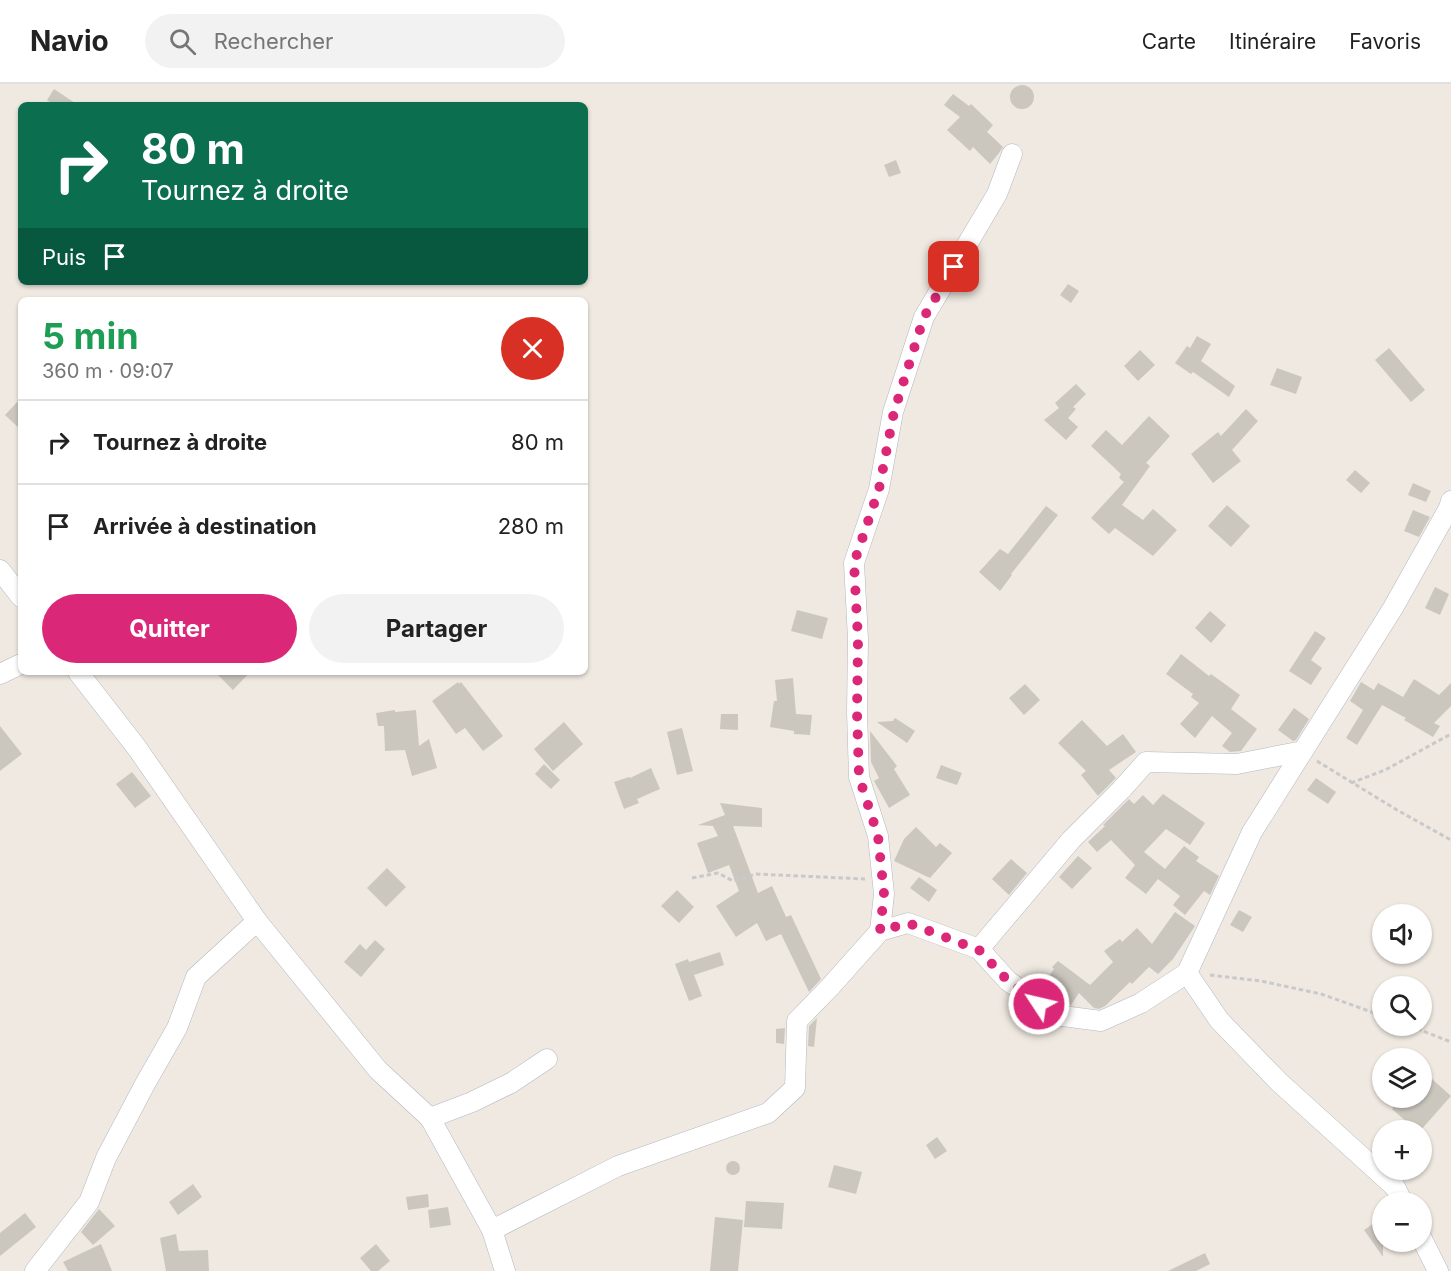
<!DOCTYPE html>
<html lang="fr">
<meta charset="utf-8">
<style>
:root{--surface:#fff;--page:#f2f2f2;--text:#222;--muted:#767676;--line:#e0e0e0;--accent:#db2777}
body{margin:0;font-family:Inter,sans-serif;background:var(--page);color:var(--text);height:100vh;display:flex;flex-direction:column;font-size:22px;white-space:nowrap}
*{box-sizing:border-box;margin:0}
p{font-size:20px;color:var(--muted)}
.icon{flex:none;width:33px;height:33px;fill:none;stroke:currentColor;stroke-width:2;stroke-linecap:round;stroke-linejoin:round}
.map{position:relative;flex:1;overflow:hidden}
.drawer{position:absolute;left:18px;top:213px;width:570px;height:378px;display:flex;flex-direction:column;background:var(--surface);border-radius:9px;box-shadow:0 2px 4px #0004}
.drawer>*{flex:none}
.hud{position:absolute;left:18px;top:18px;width:570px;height:183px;border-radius:9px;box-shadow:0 2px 4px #0004;background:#0b6e4f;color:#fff;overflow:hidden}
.buttons{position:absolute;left:1372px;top:820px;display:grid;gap:12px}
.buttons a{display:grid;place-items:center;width:60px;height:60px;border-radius:50%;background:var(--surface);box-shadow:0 2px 4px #0004;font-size:30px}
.pin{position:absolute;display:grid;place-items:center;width:51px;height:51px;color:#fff;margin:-26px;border-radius:12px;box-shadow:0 3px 9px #0006}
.me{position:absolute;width:66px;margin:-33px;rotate:305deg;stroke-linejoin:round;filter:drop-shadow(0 0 4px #0008)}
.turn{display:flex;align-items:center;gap:21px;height:126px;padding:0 24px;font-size:27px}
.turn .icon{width:78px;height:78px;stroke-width:2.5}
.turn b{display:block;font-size:42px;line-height:51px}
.then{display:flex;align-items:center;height:57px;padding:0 24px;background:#0003;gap:12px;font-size:22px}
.round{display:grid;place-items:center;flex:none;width:63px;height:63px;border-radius:32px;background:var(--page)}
.overview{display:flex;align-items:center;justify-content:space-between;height:102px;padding:0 24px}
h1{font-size:36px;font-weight:700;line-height:45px;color:#1e9e55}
.action{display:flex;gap:12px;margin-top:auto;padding:12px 24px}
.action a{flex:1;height:69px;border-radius:36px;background:var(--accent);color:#fff;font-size:24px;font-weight:700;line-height:69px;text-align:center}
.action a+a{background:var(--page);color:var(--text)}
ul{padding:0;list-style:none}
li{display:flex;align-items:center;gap:18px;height:84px;padding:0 24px;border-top:2px solid var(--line)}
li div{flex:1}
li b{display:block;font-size:22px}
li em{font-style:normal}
header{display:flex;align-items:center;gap:36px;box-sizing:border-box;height:84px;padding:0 30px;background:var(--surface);border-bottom:2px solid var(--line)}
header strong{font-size:28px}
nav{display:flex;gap:33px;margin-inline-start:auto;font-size:21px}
.search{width:420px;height:54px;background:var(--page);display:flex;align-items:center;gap:15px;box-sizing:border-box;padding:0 21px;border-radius:33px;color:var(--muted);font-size:22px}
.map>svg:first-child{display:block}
.building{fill:#cbc7bf}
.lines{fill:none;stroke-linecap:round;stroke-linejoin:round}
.minor-casing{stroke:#b4b7c1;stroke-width:21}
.path{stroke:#c9c9c9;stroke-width:3;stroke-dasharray:4.5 3;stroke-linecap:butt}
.minor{stroke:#fff;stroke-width:20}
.route{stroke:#db2777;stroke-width:10;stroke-dasharray:0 18}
</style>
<header>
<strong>Navio</strong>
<div class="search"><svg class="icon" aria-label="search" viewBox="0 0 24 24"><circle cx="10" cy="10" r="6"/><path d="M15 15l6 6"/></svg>Rechercher</div>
<nav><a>Carte</a><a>Itinéraire</a><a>Favoris</a></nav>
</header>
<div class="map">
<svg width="1451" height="1187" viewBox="0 0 1451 1187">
<rect width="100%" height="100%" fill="#efe9e1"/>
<g class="building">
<circle cx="1022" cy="13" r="12"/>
<path d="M54,5L78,21H54L47,16Z"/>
<path d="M953,10L969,22L971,20L993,41L987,48L1003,63L999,69L990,80L973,63L970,67L947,46L960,33L944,21Z"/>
<path d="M896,76L901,89L889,93L884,81Z"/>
<path d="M1068,200L1079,207L1071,219L1060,211Z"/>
<path d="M1197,252L1211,260L1201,277L1235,302L1229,313L1193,288L1191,290L1175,279L1187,262L1190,264Z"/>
<path d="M1389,264L1425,306L1411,318L1375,276Z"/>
<path d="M1140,266L1155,281L1138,297L1124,282Z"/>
<path d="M1277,284L1302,293L1296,310L1270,301Z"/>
<path d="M1076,300L1086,310L1073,323L1076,325L1068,334L1078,343L1066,356L1044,336L1059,324L1055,319Z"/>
<path d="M21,314V346L5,331Z"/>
<path d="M1246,325L1258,337L1232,366L1241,377L1213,399L1191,370L1218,348L1221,352Z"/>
<path d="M1149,332L1170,352L1146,379L1150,382L1122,421L1143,436L1153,425L1177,446L1153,472L1115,444L1109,450L1091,434L1124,398L1119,394L1121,390L1091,362L1106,346L1122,361Z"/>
<path d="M1355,386L1370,399L1361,409L1346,396Z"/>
<path d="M1413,399L1431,407L1426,418L1408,411Z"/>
<path d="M1227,421L1250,442L1231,463L1208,442Z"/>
<path d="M1046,422L1058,431L1011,490L1012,491L1000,507L979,488L1000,465L1008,470Z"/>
<path d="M1413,426L1430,433L1419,453L1404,447Z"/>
<path d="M1435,503L1449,510L1440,531L1425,524Z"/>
<path d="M797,526L828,534L822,555L791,547Z"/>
<path d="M1210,527L1226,541L1211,559L1195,544Z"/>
<path d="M1315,547L1326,554L1311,576L1322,584L1311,601L1289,587Z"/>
<path d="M1181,570L1209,592L1211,590L1240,611L1231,625L1257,645L1241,667L1230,668L1222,662L1232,649L1212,632L1195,654L1180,640L1199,619L1191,613L1193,610L1166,590Z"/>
<path d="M215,588H250L233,606Z"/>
<path d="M793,594L796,630L812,631L810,651L794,650V647L770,643L774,617H777L775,596Z"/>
<path d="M1414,595L1439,611L1451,599V622L1434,639L1440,642L1433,653L1404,636L1406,634L1382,621L1357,661L1346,654L1363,626L1350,617L1361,598L1374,606L1378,599L1403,613Z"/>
<path d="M458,598L459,600L461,598L503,652L483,667L465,644L456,650L432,617Z"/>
<path d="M1025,600L1040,616L1024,631L1009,614Z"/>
<path d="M1294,624L1309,635L1296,656L1293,657L1278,646Z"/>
<path d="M395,626V628L416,626L419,662L429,655L437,684L412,692L405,666L385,667L384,642H378L376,629Z"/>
<path d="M721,630H738V646L720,645Z"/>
<path d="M895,634L915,647L907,659L877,638L893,637Z"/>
<path d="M1082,636L1107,662L1123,650L1136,668L1109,686L1116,694L1098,712L1081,691L1086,687L1058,659Z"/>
<path d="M564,638L583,660L553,687L534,665Z"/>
<path d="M0,642L22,670L0,687Z"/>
<path d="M682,644L693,687L677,691L667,648Z"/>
<path d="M870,647L897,682L894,685L910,711L889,724L874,697L879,694L871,678Z"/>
<path d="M544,680L560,696L551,705L535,690Z"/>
<path d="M941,681L962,689L957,701L936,694Z"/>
<path d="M651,684L660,705L637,715L639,719L624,725L614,698L629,693L630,694Z"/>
<path d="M132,688L151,712L135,724L116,700Z"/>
<path d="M1316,694L1336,708L1328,720L1307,706Z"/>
<path d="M1163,710L1205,739L1190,761L1166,745L1144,768L1165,785L1184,762L1199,773L1196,777L1219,792L1210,811L1204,807L1185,831L1173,821L1180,812L1158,795L1146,810L1125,794L1135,781L1111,756L1097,768L1088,758L1105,742L1103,741L1129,715L1134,720L1143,711L1153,721Z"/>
<path d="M720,719L762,724V743L733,742L758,809L772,802L786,833L791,831L821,895L809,908L781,850L766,857L757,839L736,853L716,822L739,807L729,781L708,789L697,759L718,752L713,742L698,741L725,731Z"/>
<path d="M916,743L936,763L940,759L952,769L930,794L894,777L904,755Z"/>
<path d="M1078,772L1092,784L1072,805L1059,793Z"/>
<path d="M1011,775L1027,789L1009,811L992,795Z"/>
<path d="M387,784L406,803L386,823L367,804Z"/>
<path d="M919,793L937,806L929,818L910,804Z"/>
<path d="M677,806L694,823L679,839L661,822Z"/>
<path d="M1239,826L1252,833L1243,848L1230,841Z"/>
<path d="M1175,828L1195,842L1173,875L1158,890L1149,883L1132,900L1130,898L1105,922L1099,925L1094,924L1079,909L1071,921L1066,920L1053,912L1052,913L1040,904L1054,885L1052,883L1058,877L1090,901L1113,878L1104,867L1120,855L1122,858L1137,844L1152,860Z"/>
<path d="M375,856L385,865L361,893L344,878L360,860L366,866Z"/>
<path d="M720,868L724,881L694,891L702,912L689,917L675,880L688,875L689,878Z"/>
<path d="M817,934L814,963L808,962L809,942Z"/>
<path d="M785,944L784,960L776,959V945Z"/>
<path d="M1422,986L1451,1012L1420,1047H1417L1392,1025L1400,1016L1408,1023L1416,1014H1422Z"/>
<path d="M937,1053L947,1067L935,1075L926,1061Z"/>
<circle cx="733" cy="1084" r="7"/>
<path d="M834,1081L862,1088L856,1110L828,1103Z"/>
<path d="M193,1100L202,1113L178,1131L169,1118Z"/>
<path d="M428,1110L429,1123L408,1126L406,1113Z"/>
<path d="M746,1117L784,1119L782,1145L744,1143Z"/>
<path d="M448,1123L451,1141L430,1144L428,1126Z"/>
<path d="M99,1125L115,1142L93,1161L81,1148Z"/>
<path d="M25,1129L36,1143L0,1172V1149Z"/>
<path d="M715,1133L743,1136L738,1187H710Z"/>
<path d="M1376,1138L1383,1149V1173L1364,1146Z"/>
<path d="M176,1150L179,1167L208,1166L209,1187H166L160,1154Z"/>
<path d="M101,1160L112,1187H68L63,1178Z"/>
<path d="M376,1160L390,1177L378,1187H371L360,1174Z"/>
<path d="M1205,1169L1210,1180L1196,1187H1168Z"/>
</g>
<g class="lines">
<defs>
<g id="minor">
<path d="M0,486L21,513"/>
<path d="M78,588L137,664L257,837L378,986L430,1034L492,1146L505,1187"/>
<path d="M0,590L21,580"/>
<path d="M880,847L884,810L878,752L859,693L857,628L858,555L854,479L879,405L893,328L924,233L997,110L1012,70"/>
<path d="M979,865L1071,756L1121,706L1146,678L1237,680L1303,667"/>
<path d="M1187,889L1219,936L1279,998L1395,1103L1403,1119"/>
<path d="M430,1034L472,1018L511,999L547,975"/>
<path d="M492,1146L618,1082L768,1029L795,1004L797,937L830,903L880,847L908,839L979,865L1008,897L1055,931L1101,937L1141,919L1187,889L1252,748L1393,524L1449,424L1451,417"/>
<path d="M1422,1155L1438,1187"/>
<path d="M35,1187L89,1118L106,1074L145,1000L177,944L196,893L257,837"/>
</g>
</defs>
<use href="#minor" class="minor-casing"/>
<g class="path">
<path d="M1317,677L1397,726L1451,756"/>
<path d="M1351,699L1385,686L1451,650"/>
<path d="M692,794L718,789L733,797L756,790L865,795"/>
<path d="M1210,891L1261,897L1321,910L1383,932"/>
<path d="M1410,942L1451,958"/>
</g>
<use href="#minor" class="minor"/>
</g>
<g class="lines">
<path class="route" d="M954,183L924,233L894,328L879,405L854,479L858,555L857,628L859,693L878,752L884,810L880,847L908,839L979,866L1008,897L1039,920"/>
</g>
</svg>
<div class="buttons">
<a><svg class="icon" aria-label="sound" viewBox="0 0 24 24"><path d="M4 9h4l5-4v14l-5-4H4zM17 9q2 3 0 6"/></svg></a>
<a><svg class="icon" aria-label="search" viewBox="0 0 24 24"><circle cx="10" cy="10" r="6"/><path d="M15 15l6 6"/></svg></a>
<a><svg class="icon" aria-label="layers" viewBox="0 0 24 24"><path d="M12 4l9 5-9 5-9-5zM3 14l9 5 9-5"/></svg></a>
<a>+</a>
<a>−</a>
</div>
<div class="pin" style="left:954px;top:183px;background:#d93025"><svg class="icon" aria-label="arrive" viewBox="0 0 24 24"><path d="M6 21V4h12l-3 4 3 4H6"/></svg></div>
<svg class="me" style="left:1039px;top:920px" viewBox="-20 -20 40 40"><circle r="17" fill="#db2777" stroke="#fff" stroke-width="3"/><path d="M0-11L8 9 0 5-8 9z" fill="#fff"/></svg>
<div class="hud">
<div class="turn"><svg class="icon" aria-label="right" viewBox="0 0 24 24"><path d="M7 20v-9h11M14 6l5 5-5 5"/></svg><div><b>80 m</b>Tournez à droite</div></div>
<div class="then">Puis<svg class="icon" aria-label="arrive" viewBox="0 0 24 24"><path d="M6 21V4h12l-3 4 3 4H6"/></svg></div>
</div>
<section class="drawer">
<div class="overview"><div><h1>5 min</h1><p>360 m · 09:07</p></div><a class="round" style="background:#d93025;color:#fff"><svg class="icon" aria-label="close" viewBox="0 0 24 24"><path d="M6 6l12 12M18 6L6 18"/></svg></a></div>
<ul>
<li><svg class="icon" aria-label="right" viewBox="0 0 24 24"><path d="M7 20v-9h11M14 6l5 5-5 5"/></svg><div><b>Tournez à droite</b></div><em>80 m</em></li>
<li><svg class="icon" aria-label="arrive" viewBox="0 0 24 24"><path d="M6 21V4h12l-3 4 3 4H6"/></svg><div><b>Arrivée à destination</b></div><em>280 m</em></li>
</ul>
<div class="action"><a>Quitter</a><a>Partager</a></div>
</section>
</div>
